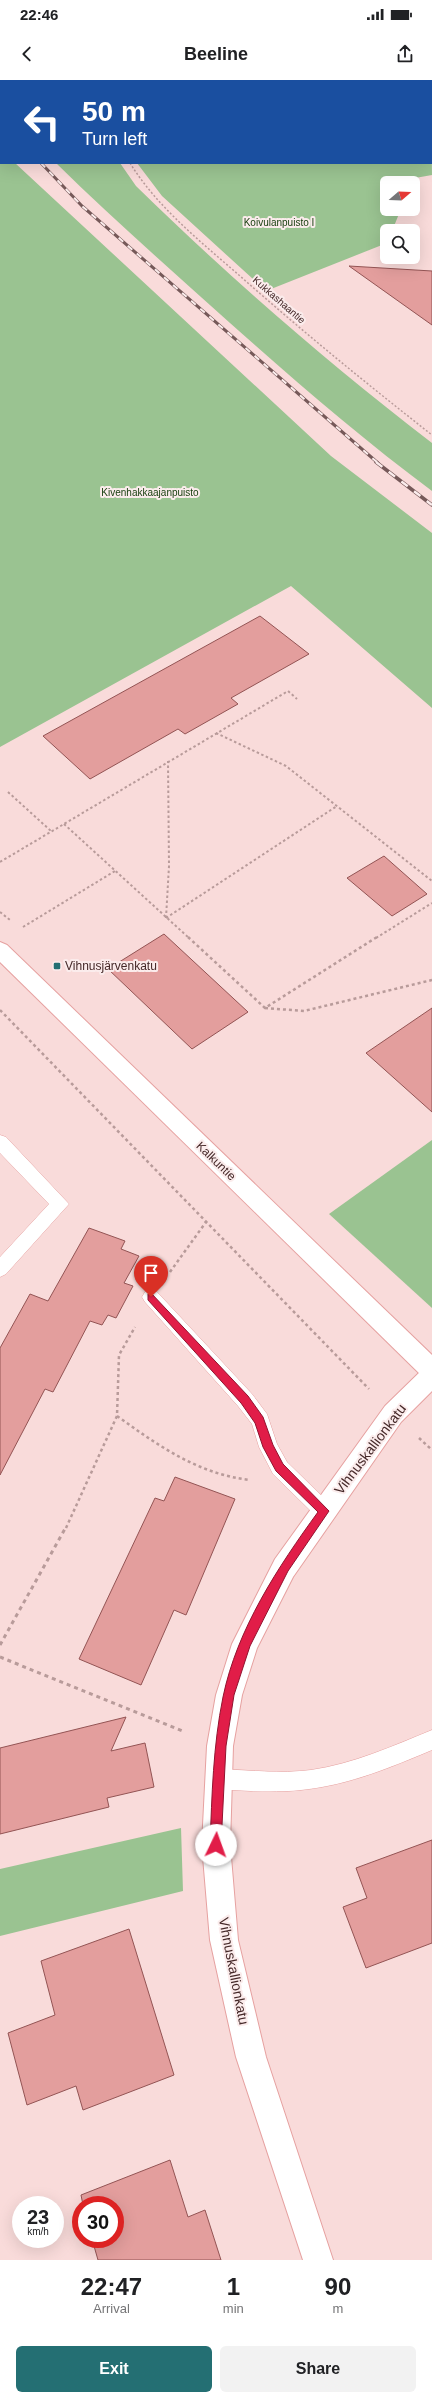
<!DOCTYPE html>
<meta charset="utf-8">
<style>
:root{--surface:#fff;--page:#f2f2f2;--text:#202124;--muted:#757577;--accent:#246f73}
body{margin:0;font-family:Arial,sans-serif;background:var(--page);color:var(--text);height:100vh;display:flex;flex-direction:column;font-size:15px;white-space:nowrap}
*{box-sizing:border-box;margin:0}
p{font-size:13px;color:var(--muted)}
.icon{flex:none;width:22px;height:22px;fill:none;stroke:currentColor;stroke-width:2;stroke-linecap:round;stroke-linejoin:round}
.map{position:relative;height:2180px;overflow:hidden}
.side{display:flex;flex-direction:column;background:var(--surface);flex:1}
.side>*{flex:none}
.hud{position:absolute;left:0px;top:0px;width:432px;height:84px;box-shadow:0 4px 16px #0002;background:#1a4fa0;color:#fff;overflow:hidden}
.needle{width:26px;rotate:71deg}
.controls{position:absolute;left:380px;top:96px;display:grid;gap:8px}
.controls a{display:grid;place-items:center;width:40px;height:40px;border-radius:6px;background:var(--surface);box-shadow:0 4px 16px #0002;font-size:20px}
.speed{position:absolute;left:12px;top:2116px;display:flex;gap:8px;font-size:20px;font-weight:700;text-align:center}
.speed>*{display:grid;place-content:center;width:52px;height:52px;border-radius:50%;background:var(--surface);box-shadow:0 4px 16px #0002;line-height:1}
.speed small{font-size:10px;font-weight:400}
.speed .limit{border:6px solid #d22;background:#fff;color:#111}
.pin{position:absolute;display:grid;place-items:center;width:34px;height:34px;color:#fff;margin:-41px -17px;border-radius:50% 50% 50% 0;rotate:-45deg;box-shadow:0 0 4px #0007}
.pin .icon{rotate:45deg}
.me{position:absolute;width:44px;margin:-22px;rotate:3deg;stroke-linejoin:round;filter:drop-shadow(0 0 3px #0008)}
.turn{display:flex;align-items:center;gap:14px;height:84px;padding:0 16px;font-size:18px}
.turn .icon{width:52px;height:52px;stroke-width:2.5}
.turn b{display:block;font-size:28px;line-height:34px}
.eta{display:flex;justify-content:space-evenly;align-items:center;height:68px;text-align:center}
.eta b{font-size:24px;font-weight:700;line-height:28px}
.button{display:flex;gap:8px;margin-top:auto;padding:8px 16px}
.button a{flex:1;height:46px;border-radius:6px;background:var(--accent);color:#fff;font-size:16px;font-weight:700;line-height:46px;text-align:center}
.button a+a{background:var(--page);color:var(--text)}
.status{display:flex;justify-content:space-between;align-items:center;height:28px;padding:0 20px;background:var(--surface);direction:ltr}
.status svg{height:11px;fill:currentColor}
header{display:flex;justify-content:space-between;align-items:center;height:52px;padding:0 16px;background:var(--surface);font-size:18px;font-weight:700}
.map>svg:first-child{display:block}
.built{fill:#fdccca}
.green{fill:#9ac391}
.building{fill:#e39e9d;stroke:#935454}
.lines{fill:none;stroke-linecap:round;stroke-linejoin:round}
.service-casing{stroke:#e6a1a0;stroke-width:1}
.minor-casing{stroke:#e6a1a0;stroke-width:2}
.tertiary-casing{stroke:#e6a1a0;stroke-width:2}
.path-far3{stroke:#b89b9a;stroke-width:1.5;stroke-dasharray:2 2;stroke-linecap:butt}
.path-far2{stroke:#b89b9a;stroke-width:2;stroke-dasharray:2.5 2.5;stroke-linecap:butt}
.path-far1{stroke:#b89b9a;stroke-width:2.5;stroke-dasharray:3 3;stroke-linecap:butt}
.path{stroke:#b89b9a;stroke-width:3;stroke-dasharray:4 4;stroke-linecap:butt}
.service{fill:#fff;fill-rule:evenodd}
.minor{fill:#fff;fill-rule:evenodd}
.tertiary{fill:#fff;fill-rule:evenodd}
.rail-far1-casing{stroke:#765959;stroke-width:3}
.rail-casing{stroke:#765959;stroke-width:3.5}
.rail-far1{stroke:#fbecec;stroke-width:2;stroke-dasharray:6;stroke-linecap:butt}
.rail{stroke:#fbecec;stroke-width:2.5;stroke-dasharray:8;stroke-linecap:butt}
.route{fill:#e11d48;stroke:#92132f}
.poi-dot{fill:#246f73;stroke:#fbecec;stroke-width:1.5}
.labels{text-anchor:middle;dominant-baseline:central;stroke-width:4;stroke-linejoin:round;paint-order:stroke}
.far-park-label{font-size:10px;fill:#1a4011;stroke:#fbecec}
.far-street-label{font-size:10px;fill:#452929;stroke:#fbecec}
.poi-label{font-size:12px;fill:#452929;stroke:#fbecec;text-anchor:start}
.street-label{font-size:12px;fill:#452929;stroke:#fbecec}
.near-street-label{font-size:14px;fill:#452929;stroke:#fbecec}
</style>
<div class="status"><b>22:46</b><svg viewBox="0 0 49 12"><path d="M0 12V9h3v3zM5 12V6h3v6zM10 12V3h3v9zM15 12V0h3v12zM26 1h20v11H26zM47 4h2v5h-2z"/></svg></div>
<header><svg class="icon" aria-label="back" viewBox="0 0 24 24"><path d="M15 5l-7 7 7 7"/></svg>Beeline<svg class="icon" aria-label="share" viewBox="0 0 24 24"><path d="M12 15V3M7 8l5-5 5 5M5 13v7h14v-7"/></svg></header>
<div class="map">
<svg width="432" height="2180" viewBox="0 0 432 2180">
<rect width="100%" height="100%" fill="#f9dbda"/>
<path class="built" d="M21,0H378L343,1Z"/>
<g class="green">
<path d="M431,16L432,95L415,98L412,103H387V129H401L392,151H387V163L266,211L162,116L137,83H431Z"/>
<path d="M0,69L1,83H15L331,376L432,453V628L291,506L0,667Z"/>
<path d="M56,83H120L136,106C230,198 328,283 432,363V411C362,359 295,301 230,243C171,190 112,138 56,83Z"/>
<path d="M432,1060V1228L329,1134Z"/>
<path d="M181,1748L183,1811L0,1856V1789Z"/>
</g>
<g class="building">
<path d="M349,186L432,191V245Z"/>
<path d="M260,536L309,574L231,618L238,624L185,654L178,649L90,699L43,656Z"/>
<path d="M384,776L427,814L392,836L347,798Z"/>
<path d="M164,854L248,932L192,969L108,889Z"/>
<path d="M432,928V1032L366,973Z"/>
<path d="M89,1148L125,1161L121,1169L139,1176L124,1203L133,1206L116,1238L108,1235L102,1245L90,1241L53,1312L45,1309L0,1395V1268L30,1214L48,1221Z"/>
<path d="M175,1397L235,1419L186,1535L174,1530L141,1605L79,1579L155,1418L164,1421Z"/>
<path d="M126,1637L111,1671L145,1663L154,1707L107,1718L109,1727L0,1754V1668Z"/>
<path d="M432,1760V1863L366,1888L343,1827L367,1818L356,1788Z"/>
<path d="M129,1849L174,1995L83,2030L76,2006L27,2025L8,1953L55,1935L41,1881Z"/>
<path d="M170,2080L188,2137L205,2130L221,2180H98L92,2159H115V2125H83L81,2115Z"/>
</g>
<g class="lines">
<defs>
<g id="service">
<path d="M260,0H270L271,1H261Z"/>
<path d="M0,1055L6,1057L69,1124L6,1194L0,1197V1177L49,1124L0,1073Z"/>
<path d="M151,1209L157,1212L252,1314L267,1334L277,1364L287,1382L331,1425L334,1431L331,1437L324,1440L317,1437L273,1394L259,1367L252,1344L238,1326L145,1222L142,1217L145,1212Z"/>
<path d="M432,1650V1670C368,1697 322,1715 251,1711C238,1710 224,1711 212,1706L209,1699L212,1692L219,1689C249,1690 280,1694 311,1690C353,1684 393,1666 432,1650Z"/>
</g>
<g id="minor">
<rect x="431" y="4" width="1" height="8"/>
<path d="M432,1284V1311L401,1342L293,1497L257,1568L242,1615L233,1666L230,1765L238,1860L266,1977L333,2180H303L236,1977L210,1860L202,1765L207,1666L216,1615L232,1564L275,1479L385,1326L424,1288Z"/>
</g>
<path id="tertiary" d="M0,862L7,865L432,1275V1302L424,1298L0,882Z"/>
</defs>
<use href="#service" class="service-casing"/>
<use href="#minor" class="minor-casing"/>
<use href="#tertiary" class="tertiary-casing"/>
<path class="path-far3" d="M130,83C157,127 201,162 240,196C302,251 367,304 432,355"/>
<g class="path-far2">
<path d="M216,653L286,686L432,801"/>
<path d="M8,712L51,751"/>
<path d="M64,744L189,858"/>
<path d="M0,782L288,611L297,619"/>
<path d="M0,832L10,840"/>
<path d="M166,838L337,726"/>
<path d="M166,838L169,786L168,681"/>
<path d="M23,847L115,791"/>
<path d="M376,858L432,823"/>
</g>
<g class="path-far1">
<path d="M188,857L265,928L377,857"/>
<path d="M265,928L304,931L432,900"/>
<path d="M0,930L369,1309"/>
<path d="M170,1192L206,1142"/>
<path d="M117,1336C159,1366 198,1394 250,1400"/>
<path d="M419,1358L432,1370"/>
<path d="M66,1448L117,1336L119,1275L135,1247"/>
</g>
<g class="path">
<path d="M0,1565L66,1447"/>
<path d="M0,1577L185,1652"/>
</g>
<use href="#service" class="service"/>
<use href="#minor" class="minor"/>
<use href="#tertiary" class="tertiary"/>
<defs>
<path id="rail-far1" d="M41,83L82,126L378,383"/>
<path id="rail" d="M376,382L432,425"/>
</defs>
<use href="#rail-far1" class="rail-far1-casing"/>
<use href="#rail" class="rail-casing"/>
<use href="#rail-far1" class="rail-far1"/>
<use href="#rail" class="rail"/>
</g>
<path class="route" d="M151,1213L248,1316L263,1337L273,1365L283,1384L329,1431L288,1491L250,1566L234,1615L226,1666L221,1765L216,1771L210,1765C212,1715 213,1666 223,1617C237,1549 278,1487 318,1432L276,1391L263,1367L255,1343L241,1323L148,1220V1214Z"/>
<rect class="poi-dot" x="53" y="882" width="8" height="8" rx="2"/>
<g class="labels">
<g class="far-park-label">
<text x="279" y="142">Koivulanpuisto I</text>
<text x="150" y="412">Kivenhakkaajanpuisto</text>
</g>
<g class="far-street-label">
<text transform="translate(279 220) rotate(41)">Kukkashaantie</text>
</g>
<g class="poi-label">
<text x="65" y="886">Vihnusjärvenkatu</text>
</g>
<g class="street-label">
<text transform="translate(216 1081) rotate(44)">Kalkuntie</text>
</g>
<g class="near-street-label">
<text transform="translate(370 1369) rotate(-53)">Vihnuskallionkatu</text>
<text transform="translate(234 1891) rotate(79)">Vihnuskallionkatu</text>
</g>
</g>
</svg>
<div class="controls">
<a><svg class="needle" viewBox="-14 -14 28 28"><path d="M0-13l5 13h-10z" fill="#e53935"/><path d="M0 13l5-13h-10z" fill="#757577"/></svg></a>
<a><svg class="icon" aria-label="search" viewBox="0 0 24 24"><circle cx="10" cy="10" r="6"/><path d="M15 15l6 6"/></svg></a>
</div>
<div class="speed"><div>23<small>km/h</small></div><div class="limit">30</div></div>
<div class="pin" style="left:151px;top:1217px;background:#d93025"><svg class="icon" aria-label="arrive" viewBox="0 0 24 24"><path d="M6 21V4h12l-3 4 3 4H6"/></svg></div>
<svg class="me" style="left:216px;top:1765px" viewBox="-20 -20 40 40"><circle r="19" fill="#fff"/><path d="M0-13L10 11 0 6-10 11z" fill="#e11d48"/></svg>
<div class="hud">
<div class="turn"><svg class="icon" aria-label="left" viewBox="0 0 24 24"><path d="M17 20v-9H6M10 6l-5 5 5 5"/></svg><div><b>50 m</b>Turn left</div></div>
</div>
</div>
<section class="side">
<div class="eta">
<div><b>22:47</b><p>Arrival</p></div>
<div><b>1</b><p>min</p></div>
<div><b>90</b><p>m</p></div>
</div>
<div class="button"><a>Exit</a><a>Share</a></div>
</section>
